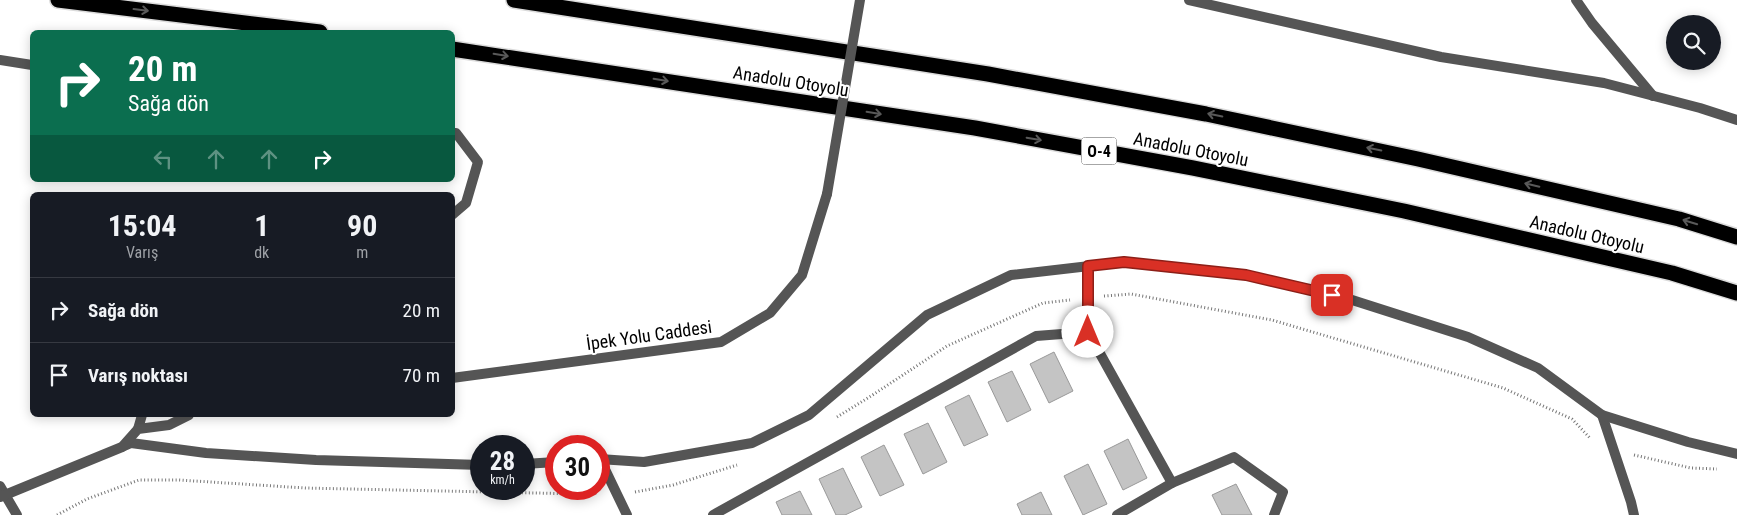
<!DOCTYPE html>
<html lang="tr">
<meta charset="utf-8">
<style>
:root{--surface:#171b24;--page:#20242c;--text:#f1f3f6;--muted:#9ea1a6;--line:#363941}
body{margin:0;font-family:"Roboto Condensed",sans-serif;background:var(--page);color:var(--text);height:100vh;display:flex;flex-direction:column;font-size:19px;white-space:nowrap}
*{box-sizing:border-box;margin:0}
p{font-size:16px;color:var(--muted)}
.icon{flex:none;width:28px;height:28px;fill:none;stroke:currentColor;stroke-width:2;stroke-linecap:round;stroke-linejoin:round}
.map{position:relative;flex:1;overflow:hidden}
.panel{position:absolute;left:30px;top:192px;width:425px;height:225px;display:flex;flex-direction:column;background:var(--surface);border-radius:8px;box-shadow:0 2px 12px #0003}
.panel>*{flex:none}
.banner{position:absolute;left:30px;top:30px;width:425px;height:152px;border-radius:8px;box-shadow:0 2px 12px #0003;background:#0b6e4f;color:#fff;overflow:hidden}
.fabs{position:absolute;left:1666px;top:15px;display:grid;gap:10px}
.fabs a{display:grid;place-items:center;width:55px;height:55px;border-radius:50%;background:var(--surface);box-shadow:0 2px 12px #0003;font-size:25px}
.speed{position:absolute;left:470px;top:435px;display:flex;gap:10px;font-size:25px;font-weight:700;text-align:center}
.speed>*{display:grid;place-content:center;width:65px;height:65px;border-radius:50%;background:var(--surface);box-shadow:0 2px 12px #0003;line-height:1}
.speed small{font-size:12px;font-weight:400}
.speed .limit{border:8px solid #d22;background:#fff;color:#111}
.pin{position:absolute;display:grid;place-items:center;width:42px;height:42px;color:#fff;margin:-21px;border-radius:10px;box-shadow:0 2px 8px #0006}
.me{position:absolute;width:55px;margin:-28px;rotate:0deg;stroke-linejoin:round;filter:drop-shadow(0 0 4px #0008)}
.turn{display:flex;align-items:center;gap:18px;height:105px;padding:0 15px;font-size:22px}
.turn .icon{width:65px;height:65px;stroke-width:2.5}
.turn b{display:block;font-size:35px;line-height:42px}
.lanes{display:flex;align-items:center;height:48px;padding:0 15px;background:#0003;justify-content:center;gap:25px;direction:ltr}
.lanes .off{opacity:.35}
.eta{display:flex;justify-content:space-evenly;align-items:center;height:85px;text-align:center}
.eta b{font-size:30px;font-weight:700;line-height:35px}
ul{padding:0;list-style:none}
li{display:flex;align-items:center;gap:15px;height:65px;padding:0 15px;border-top:1px solid var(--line)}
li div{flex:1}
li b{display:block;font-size:19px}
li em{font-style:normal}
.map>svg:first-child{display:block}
.building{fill:#c4c4c4;stroke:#999}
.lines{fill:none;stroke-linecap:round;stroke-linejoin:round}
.motorway-casing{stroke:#dbdbdb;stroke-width:18}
.path{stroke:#777;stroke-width:3;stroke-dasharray:1 2.5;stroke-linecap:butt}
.minor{stroke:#555;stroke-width:10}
.tertiary{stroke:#555;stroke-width:10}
.motorway{stroke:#000;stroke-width:15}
.tertiary-bridge{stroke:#555;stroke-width:10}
.oneway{stroke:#595959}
.route-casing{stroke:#8d1f18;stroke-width:12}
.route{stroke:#d93025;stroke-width:9}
.labels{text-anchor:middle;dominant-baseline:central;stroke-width:4;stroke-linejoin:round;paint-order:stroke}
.shield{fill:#fff;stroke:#4c4c4c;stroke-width:1}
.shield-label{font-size:16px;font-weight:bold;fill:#000}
.street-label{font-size:18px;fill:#000;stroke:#fff}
</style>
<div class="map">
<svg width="1737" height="515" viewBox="0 0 1737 515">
<rect width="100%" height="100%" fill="#fff"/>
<g class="building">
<path d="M1054,352L1073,391L1049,403L1030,364Z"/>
<path d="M1012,371L1031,410L1007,422L988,382Z"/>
<path d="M969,395L988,435L964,446L945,407Z"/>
<path d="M928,423L947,462L923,474L904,434Z"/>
<path d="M1128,439L1147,478L1123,490L1104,451Z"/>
<path d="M884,445L904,485L880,496L861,457Z"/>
<path d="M1088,464L1107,504L1083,515L1064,476Z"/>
<path d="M843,468L862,507L845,515H836L819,479Z"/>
<path d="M1236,484L1252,515H1222L1212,495Z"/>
<path d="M800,491L812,515H782L776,502Z"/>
<path d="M1041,492L1052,515H1022L1017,504Z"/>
</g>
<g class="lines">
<defs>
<g id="motorway">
<path d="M58,0L320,32"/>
<path d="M514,0L988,74L1206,114L1418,159L1679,219L1737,237"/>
<path d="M452,49L975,128L1193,168L1404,211L1672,273L1737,293"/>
</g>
</defs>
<use href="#motorway" class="motorway-casing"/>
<g class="path">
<path d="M1104,296L1131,294L1272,320L1503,388L1572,419L1590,438"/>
<path d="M837,417L871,396L947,346L1043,303L1070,300"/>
<path d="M1634,455L1691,468L1717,469"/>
<path d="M635,492L673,485L737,465"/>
<path d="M57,515L87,499L139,480H179L305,488L581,494L598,493"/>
</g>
<g class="minor">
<path d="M1189,0L1441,57L1604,83L1700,108L1737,120"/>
<path d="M1576,0L1592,23L1653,96"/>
<path d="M0,60L32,65"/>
<path d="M452,133H456L478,162L466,203L452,215"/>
<path d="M1088,266V332L1172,483L1117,515"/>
<path d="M1602,415L1631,502L1634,515"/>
<path d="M138,429L142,415"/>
<path d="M122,447L131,443L206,453L316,460L481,465"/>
<path d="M599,459L644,462L752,443L809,415L927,315L1011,275L1124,262L1246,275L1349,299L1468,337L1538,368L1602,415L1688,442L1737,454"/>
<path d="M600,459L627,515"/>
<path d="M524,464L556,462"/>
<path d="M1172,483L1234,457L1283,492L1274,515"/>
<path d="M0,486L17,515"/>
<path d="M713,515L1036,336L1088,332"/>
</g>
<g class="tertiary">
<path d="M452,378L721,342L770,313L802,275L827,194"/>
<path d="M0,497L122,447L138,429L169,425L189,415"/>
</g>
<use href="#motorway" class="motorway"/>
<path class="tertiary-bridge" d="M827,194L860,0"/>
</g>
<defs><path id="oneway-shaft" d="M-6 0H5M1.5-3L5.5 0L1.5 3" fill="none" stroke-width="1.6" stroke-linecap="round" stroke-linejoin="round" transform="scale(1.25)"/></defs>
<g class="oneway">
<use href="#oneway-shaft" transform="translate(141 10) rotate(7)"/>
<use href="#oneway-shaft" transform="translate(501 55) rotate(9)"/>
<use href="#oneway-shaft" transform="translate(661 80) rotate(9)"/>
<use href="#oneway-shaft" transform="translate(874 113) rotate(9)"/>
<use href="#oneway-shaft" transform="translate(1215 115) rotate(-168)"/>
<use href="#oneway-shaft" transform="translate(1034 139) rotate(10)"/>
<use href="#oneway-shaft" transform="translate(1374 149) rotate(-168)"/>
<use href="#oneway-shaft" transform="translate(1532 185) rotate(-167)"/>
<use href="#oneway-shaft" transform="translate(1690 222) rotate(-163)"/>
</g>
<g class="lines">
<defs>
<path id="route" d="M1088,332V266L1124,262L1246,275L1332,295"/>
</defs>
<use href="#route" class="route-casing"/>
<use href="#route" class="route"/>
</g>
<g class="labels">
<rect class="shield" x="1081.5" y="137.5" width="35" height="27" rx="4"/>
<g class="shield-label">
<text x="1099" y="151">O-4</text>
</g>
<g class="street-label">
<text transform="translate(791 81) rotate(9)">Anadolu Otoyolu</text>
<text transform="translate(1191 149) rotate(11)">Anadolu Otoyolu</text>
<text transform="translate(1587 234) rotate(13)">Anadolu Otoyolu</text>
<text transform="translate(649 335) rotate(-8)">İpek Yolu Caddesi</text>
</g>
</g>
</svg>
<div class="fabs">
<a><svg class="icon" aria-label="search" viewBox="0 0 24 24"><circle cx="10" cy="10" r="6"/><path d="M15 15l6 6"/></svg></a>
</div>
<div class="speed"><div>28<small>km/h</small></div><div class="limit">30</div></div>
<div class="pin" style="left:1332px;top:295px;background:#d93025"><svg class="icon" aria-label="arrive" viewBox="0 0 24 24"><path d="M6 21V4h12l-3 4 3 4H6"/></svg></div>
<svg class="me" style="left:1088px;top:332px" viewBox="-20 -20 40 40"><circle r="19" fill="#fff"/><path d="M0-13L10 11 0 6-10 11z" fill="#d93025"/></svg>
<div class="banner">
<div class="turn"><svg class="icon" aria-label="right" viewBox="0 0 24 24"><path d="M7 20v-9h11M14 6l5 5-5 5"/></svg><div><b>20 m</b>Sağa dön</div></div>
<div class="lanes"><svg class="icon off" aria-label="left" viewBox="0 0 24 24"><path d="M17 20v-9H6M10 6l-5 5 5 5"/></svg><svg class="icon off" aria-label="ahead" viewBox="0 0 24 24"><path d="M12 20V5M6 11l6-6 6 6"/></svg><svg class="icon off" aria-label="ahead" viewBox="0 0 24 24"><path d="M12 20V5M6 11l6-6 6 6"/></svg><svg class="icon" aria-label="right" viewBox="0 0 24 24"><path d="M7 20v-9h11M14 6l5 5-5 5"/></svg></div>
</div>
<section class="panel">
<div class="eta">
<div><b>15:04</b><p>Varış</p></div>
<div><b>1</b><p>dk</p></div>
<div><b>90</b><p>m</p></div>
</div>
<ul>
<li><svg class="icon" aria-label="right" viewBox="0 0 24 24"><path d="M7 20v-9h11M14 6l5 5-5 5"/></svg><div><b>Sağa dön</b></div><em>20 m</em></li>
<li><svg class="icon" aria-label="arrive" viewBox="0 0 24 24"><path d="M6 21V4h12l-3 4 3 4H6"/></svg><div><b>Varış noktası</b></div><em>70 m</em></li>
</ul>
</section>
</div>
